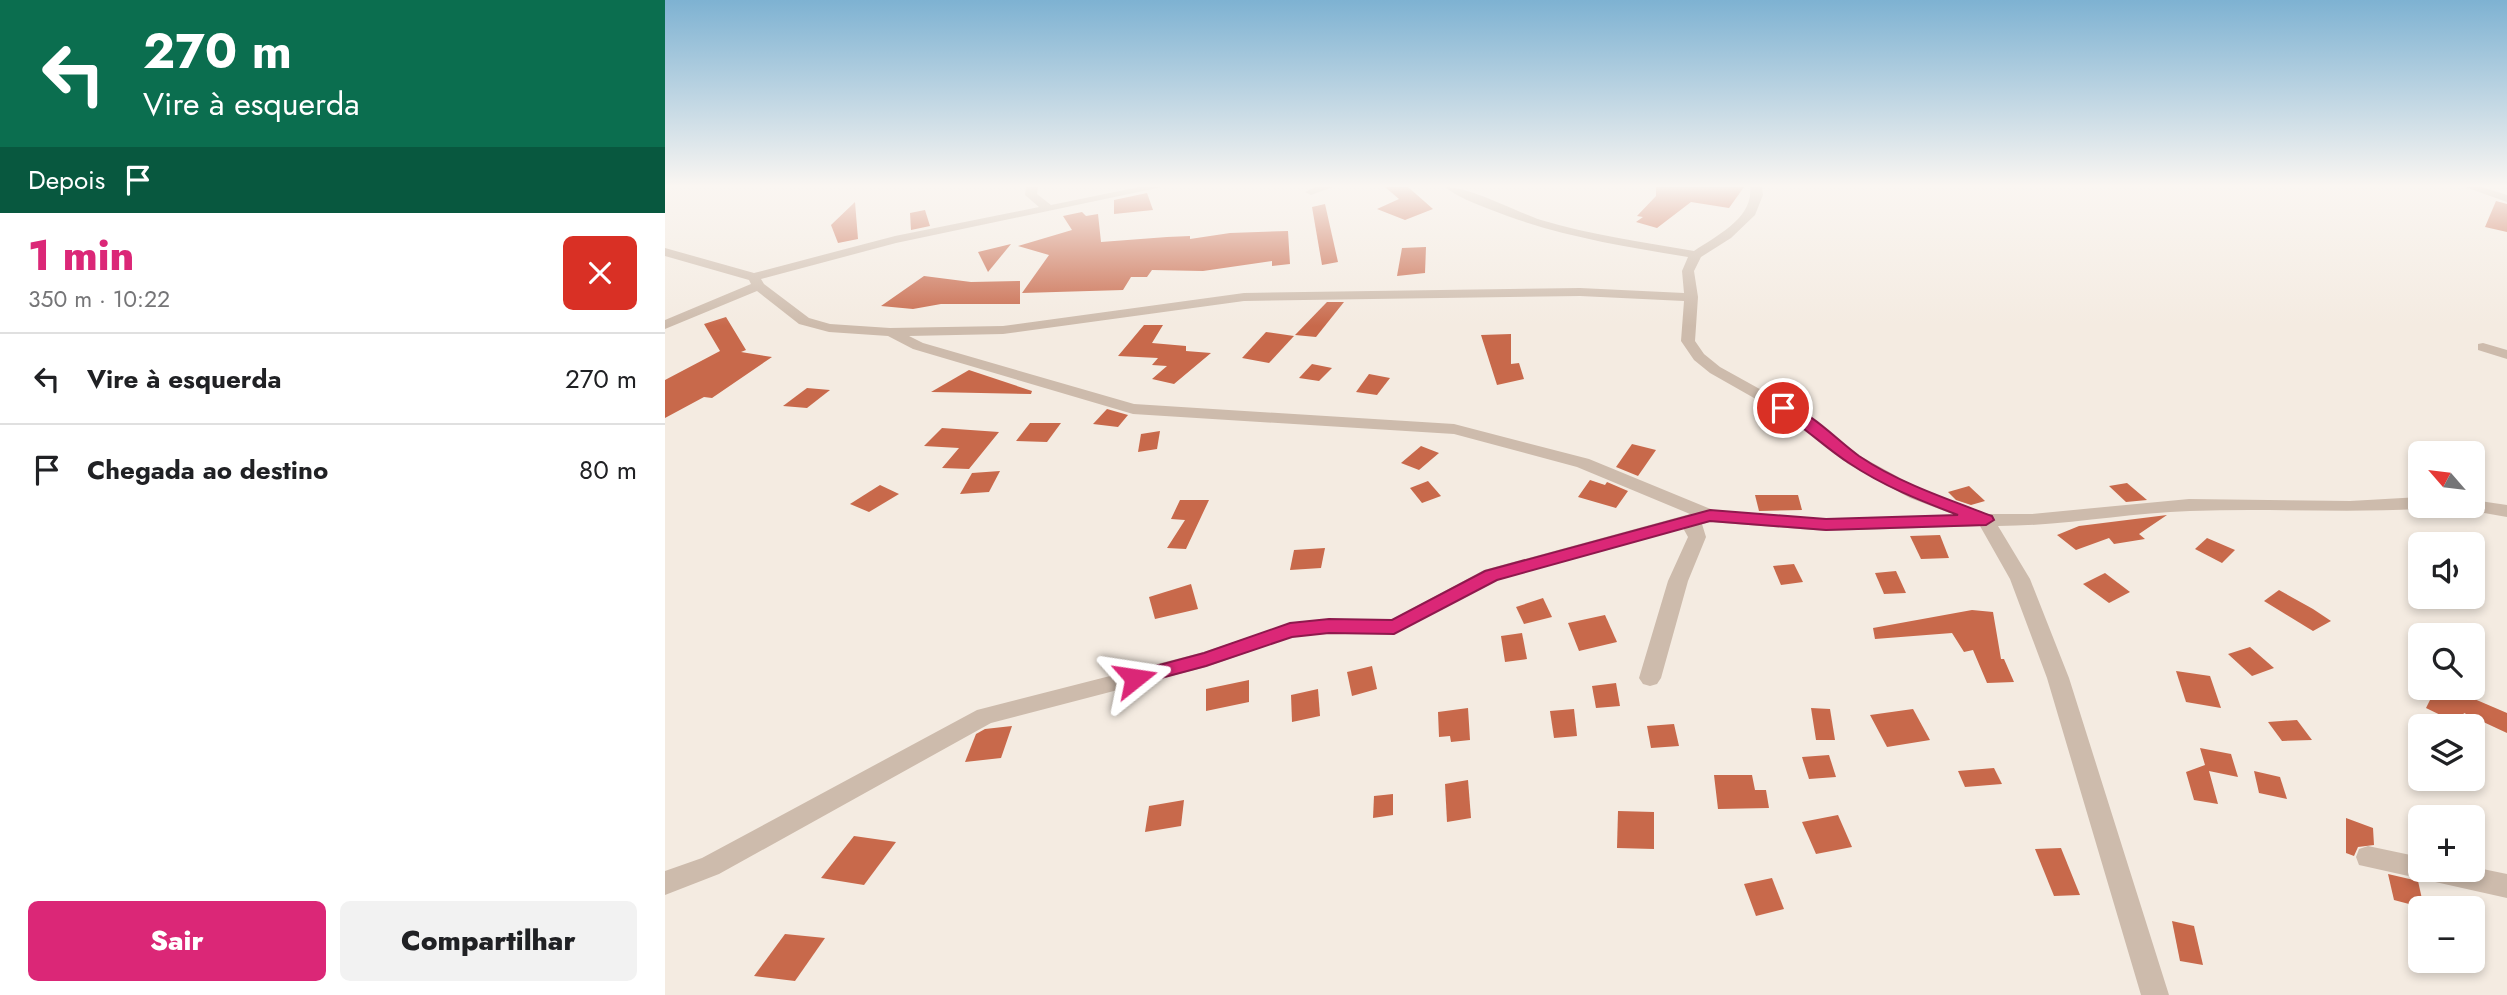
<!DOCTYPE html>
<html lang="pt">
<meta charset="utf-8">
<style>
:root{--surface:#fff;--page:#f2f2f2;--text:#202124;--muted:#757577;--line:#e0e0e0;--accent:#db2777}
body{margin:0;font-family:Jost,sans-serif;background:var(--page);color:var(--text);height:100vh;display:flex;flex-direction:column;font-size:26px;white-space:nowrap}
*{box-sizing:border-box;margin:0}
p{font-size:23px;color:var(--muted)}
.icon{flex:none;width:38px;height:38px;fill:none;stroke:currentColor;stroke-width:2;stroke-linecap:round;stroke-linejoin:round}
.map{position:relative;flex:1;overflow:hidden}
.drawer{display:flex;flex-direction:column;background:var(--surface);width:665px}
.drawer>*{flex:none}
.top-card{background:#0b6e4f;color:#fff;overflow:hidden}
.needle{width:46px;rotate:298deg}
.fabs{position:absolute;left:1743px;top:441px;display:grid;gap:14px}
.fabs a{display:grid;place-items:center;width:77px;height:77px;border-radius:10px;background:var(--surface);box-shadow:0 4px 10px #0003;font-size:35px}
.pin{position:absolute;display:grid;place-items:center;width:60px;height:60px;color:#fff;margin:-30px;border:4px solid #fff;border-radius:50%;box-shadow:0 2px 7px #0007}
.me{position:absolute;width:77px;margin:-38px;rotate:75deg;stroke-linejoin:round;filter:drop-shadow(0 0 5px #0008)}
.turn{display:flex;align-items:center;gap:24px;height:147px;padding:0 28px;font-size:32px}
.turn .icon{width:91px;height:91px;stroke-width:2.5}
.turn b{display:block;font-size:49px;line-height:60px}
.then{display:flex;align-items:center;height:66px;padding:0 28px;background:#0003;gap:14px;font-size:26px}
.round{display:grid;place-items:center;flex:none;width:74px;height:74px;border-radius:10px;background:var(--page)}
.summary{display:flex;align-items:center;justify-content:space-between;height:119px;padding:0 28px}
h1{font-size:42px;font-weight:800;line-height:52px;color:var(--accent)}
.action{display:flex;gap:14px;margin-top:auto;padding:14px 28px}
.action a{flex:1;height:80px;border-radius:10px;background:var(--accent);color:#fff;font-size:28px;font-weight:800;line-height:80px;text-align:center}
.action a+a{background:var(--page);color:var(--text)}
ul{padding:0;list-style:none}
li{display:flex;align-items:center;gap:21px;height:91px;padding:0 28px;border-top:2px solid var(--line)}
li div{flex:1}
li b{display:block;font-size:26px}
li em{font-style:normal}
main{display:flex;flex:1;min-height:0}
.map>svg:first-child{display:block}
.building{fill:#c8694b}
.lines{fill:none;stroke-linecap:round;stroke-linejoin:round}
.minor{fill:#cdbbac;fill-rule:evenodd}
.route{fill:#db2777;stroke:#8e194d;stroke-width:2}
</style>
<main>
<section class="drawer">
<div class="top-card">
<div class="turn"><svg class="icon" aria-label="left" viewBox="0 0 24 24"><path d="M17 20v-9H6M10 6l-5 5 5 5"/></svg><div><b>270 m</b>Vire à esquerda</div></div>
<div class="then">Depois<svg class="icon" aria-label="arrive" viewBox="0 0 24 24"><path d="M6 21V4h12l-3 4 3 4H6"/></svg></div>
</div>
<div class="summary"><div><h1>1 min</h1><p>350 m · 10:22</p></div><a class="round" style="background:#d93025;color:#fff"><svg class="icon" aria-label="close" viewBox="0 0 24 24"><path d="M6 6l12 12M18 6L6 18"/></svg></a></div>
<ul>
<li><svg class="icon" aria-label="left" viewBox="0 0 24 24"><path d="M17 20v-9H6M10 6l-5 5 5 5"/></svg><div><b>Vire à esquerda</b></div><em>270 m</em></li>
<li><svg class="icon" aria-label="arrive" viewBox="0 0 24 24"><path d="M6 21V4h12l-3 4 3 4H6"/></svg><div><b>Chegada ao destino</b></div><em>80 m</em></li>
</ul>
<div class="action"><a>Sair</a><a>Compartilhar</a></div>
</section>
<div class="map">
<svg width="1842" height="995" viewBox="0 0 1842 995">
<rect width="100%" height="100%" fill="#f4ebe1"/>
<g class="building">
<path d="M720,187H743L768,209L740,220L712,209L734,199Z"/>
<path d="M991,187H1079L1064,208L1026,202L992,228L971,222L978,217L972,216L991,196Z"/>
<path d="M482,193L488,210L449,214V200Z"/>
<path d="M1831,201L1842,204V232L1820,227Z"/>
<path d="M190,202L193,239L173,243L166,225Z"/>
<path d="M660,204L673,262L657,265L647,207Z"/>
<path d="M260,210L265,226L246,230L245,213Z"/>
<path d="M417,212L421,216L433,214L436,242L502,237L525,236V239L565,233L623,231L625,264L607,266V261L538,271L487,270L482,277H466L458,290L357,293L384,255L353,246L407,230L398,216Z"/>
<path d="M346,244L323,272L313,252Z"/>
<path d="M761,247L760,273L732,276L737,248Z"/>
<path d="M259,276L306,282L355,281V304H276L248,309L216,306Z"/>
<path d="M662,302H679L651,337L630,335Z"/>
<path d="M61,317L81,350L76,352L107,357L47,398L39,397L0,418V380L55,351L39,324Z"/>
<path d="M479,325H498L487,343L521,346V351L546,353L509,384L487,379L502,366L487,365L493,358L453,356Z"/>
<path d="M601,332L629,336L604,363L577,358Z"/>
<path d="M846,334V364L854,363L859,379L832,385L816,335Z"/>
<path d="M647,364L667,368L654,381L634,378Z"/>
<path d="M304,370L367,391L366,394L266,392Z"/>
<path d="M704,374L725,378L712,395L691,392Z"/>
<path d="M142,388L165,390L142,408L118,406Z"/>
<path d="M442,409L463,415L453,427L428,424Z"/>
<path d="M365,423H396L382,442L351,441Z"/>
<path d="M277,428L334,432L304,469L277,468L294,448L259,446Z"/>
<path d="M495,431L492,449L473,452L476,434Z"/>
<path d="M967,444L991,450L973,476L951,467Z"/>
<path d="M756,446L774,453L754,470L736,463Z"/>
<path d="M335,471L324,492L295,494L307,473Z"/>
<path d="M925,480L940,485L942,482L963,491L951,508L913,497Z"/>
<path d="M763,481L776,496L757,503L745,488Z"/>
<path d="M1462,483L1482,500L1461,502L1444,486Z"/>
<path d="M215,485L234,494L204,512L185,504Z"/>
<path d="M1304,486L1320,501L1306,505L1291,500L1283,492Z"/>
<path d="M1090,495H1133L1137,510L1094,511Z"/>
<path d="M515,500H544L521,549L502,548L520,520L506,519Z"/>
<path d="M1502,515L1474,534L1480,539L1449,544L1444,538L1411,550L1392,535L1414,526Z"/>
<path d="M1275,535L1284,558L1256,559L1245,536Z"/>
<path d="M1542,538L1570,550L1557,563L1530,549Z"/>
<path d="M660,548L656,568L625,570L629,550Z"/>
<path d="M1129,564L1138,582L1116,585L1108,566Z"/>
<path d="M1231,571L1241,593L1219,594L1210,573Z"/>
<path d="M1440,573L1465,592L1444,603L1418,584Z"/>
<path d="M526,584L533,609L490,619L484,597Z"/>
<path d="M1614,590L1648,609L1666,621L1648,631L1599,601Z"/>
<path d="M878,598L887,617L859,624L851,607Z"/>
<path d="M1307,610L1328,612L1336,659H1339L1349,682L1322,683L1308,650L1299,652L1287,633L1210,639L1208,628Z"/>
<path d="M940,615L952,642L914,651L903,623Z"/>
<path d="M857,633L862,659L840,662L836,636Z"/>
<path d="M1585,647L1609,668L1587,676L1563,654Z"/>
<path d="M707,666L712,689L687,696L682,672Z"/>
<path d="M1511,671L1545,676L1556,708L1521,702Z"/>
<path d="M584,680V702L541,711V689Z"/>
<path d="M951,683L955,706L931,708L927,686Z"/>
<path d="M1771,688H1801L1800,695L1842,713V733L1799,713L1794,724L1761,708Z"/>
<path d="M653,689L655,716L627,722L626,695Z"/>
<path d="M803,708L805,740L786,742L785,736L774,737L773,712Z"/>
<path d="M1146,708L1165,709L1170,740H1151Z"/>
<path d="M909,709L912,736L889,738L885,711Z"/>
<path d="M1248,709L1265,740L1222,747L1205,715Z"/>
<path d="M1632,720L1647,740L1617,741L1603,722Z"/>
<path d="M1009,724L1014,746L986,748L982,726Z"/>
<path d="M347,726L336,758L300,762L311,734L320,729Z"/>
<path d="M1535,748L1566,754L1573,777L1544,771L1553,804L1529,800L1521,772L1540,765Z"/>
<path d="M1164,755L1171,777L1144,779L1137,757Z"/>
<path d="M1329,768L1337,784L1300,787L1293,771Z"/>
<path d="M1589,771L1615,777L1622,799L1594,793Z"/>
<path d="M1049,775H1087L1090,790H1101L1104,808L1053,809Z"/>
<path d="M803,780L806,818L782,822L780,784Z"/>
<path d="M728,794V815L708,818L709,796Z"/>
<path d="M519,800L516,826L480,832L484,806Z"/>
<path d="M953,811L989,812V849L952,848Z"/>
<path d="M1173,815L1187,847L1151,854L1137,822Z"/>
<path d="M1681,818L1708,828L1709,845L1693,847L1689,856L1681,853Z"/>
<path d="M189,836L231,842L199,885L156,878Z"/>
<path d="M1396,848L1415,895L1389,896L1370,849Z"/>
<path d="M1723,874L1753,881L1759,908L1729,900Z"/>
<path d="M1107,878L1119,909L1091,916L1079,884Z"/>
<path d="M1507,921L1529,926L1538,965L1515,961Z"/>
<path d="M120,934L160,938L130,981L89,976Z"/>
</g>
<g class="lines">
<g class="minor">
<path d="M361,187H373L372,194L386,205L474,187H497L231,243L96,279L99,284L144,318L165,324L225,328L338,326L579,293L915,288L1019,293L1017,271L1023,257C956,246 888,235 824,209C809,203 792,197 780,187C806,187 849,211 876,220C926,235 978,242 1029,251C1051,236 1089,218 1085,187H1097L1098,195L1090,215L1066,238L1036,257L1029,271L1033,297L1030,341L1039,354L1055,367L1145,417L1195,456L1257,490L1323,514H1366L1524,499L1685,501L1755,497V506H1762L1755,509C1678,513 1602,508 1525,511C1461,513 1398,526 1333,526L1365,579L1404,678L1504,995H1476L1382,678L1345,579L1315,526L1161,531L1045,522L1037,524L1041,537L1023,581L996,678L992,684L985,686L978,684L974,678L1003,581L1023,537L1018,528L833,580L729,634L664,633L627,637L541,667L326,723L54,874L0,895V871L37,858L312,710L539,652L626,623L664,619L726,620L819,570L1025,514L912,467L789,434L468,414L248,349L223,336L164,332L134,324L92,291L0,329V320L86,284L84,280L0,256V248L89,273L230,236L374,207L360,195ZM915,296L1019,301L1016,341L1029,360L1045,373L1133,423L1183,464L1245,498L1290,515L1161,519L1048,510L924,459L789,424L469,404L258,343L244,336L338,334L579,301Z"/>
<path d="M650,187H668L646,195L640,192Z"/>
<path d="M1800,187H1817L1842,195V202Z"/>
<path d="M1818,343L1842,350V359L1813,350V344Z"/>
<path d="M1808,500L1842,505V517L1802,510L1799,506H1808Z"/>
<path d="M1703,846L1755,857V870H1808V867L1842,874V898L1694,865L1691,857L1694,849Z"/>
</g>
</g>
<linearGradient id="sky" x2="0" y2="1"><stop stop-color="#7eb2d2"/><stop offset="0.57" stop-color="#faf6f2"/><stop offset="1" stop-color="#faf6f2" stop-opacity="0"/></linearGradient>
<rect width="1842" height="326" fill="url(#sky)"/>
<path class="route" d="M1118,404C1148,412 1170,439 1194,456C1234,483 1282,499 1327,516L1329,520L1321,525L1161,530L1045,521L832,580L729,634L664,633L627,637L541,666L470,685L464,683L461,678L464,673L539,653L625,623L664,619L727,620L820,571L1045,510L1161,519L1293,515C1256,501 1218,486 1184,463C1159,447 1139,426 1113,411L1111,408Z"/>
</svg>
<div class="fabs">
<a><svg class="needle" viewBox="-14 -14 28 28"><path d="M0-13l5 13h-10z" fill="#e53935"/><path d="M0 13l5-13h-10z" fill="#757577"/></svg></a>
<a><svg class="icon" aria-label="sound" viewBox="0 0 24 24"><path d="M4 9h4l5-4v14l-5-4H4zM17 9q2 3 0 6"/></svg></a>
<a><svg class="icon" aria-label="search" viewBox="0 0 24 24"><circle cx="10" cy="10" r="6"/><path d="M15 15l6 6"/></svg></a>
<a><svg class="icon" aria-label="layers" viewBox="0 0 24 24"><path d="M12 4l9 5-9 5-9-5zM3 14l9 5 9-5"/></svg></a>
<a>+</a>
<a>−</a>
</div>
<div class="pin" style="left:1118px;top:408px;background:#d93025"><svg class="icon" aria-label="arrive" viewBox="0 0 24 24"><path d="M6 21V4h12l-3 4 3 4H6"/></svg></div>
<svg class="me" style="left:470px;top:678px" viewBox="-20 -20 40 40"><path d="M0-17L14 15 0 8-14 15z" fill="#db2777" stroke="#fff" stroke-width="4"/></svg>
</div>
</main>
